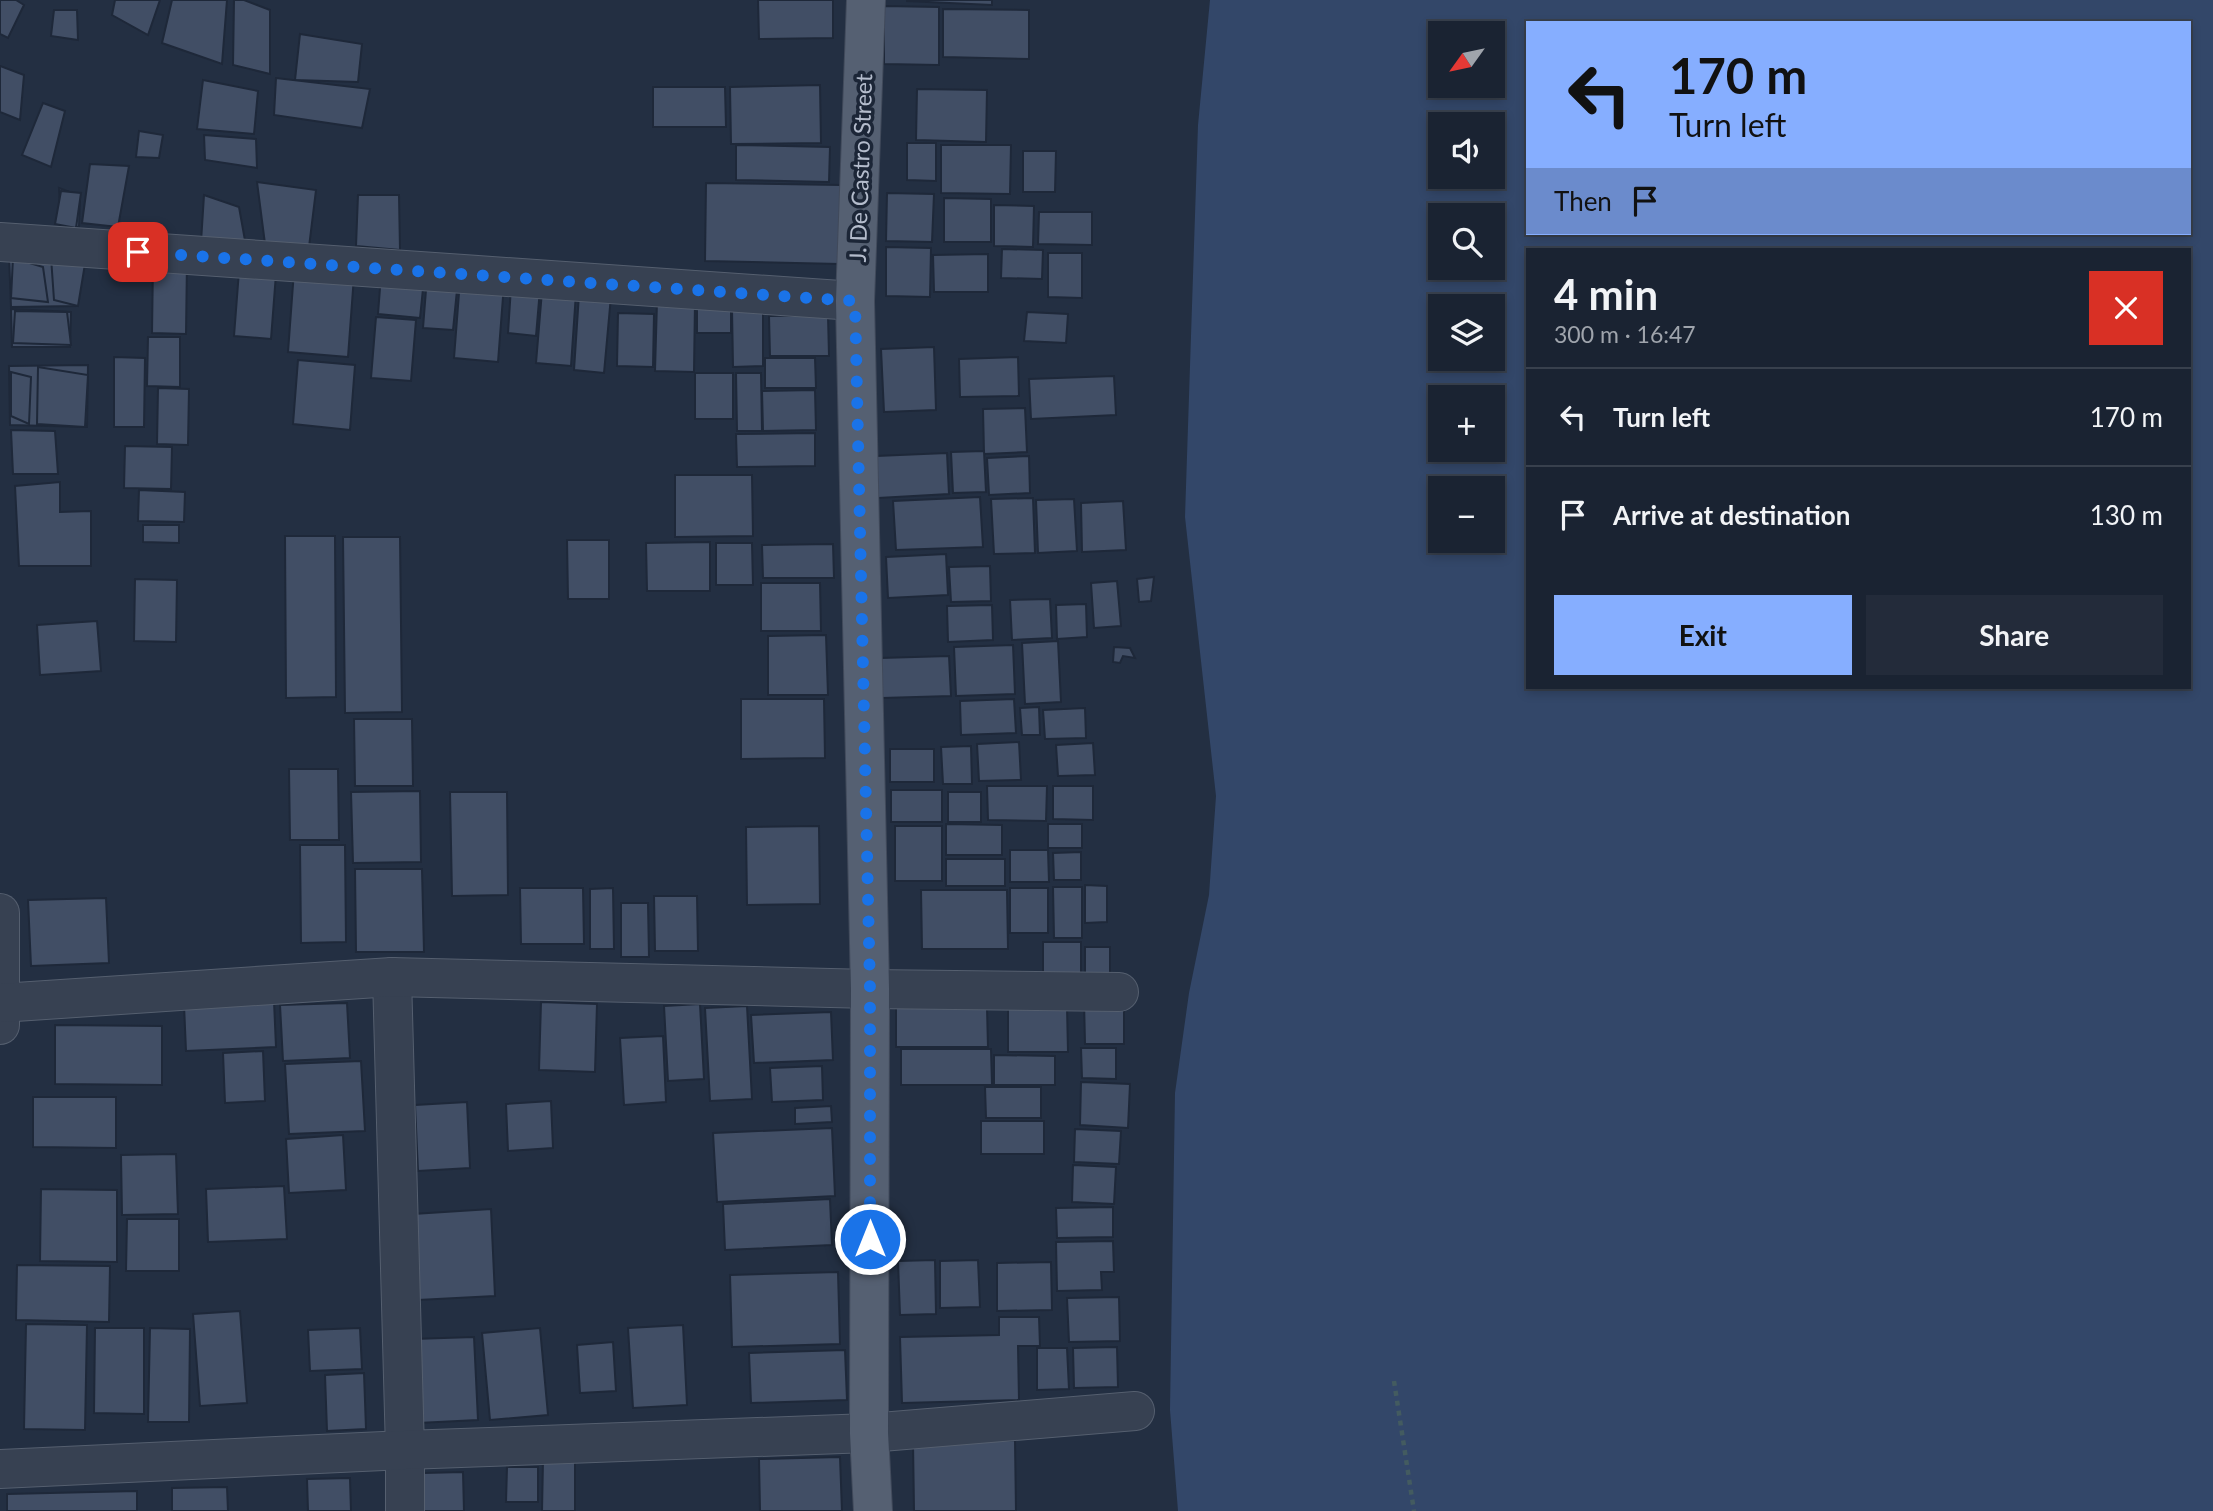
<!DOCTYPE html>
<meta charset="utf-8">
<style>
:root{--surface:#1a2332;--page:#232b3a;--text:#f1f3f6;--muted:#9fa4ac;--line:#38404d;--accent:#86aeff}
body{margin:0;font-family:Lato,sans-serif;background:var(--page);color:var(--text);height:100vh;display:flex;flex-direction:column;font-size:26px;white-space:nowrap}
*{box-sizing:border-box;margin:0}
p{font-size:23px;color:var(--muted)}
.icon{flex:none;width:38px;height:38px;fill:none;stroke:currentColor;stroke-width:2;stroke-linecap:round;stroke-linejoin:round}
.map{position:relative;flex:1;overflow:hidden}
.details{position:absolute;left:1526px;top:248px;width:665px;height:441px;display:flex;flex-direction:column;background:var(--surface);border-radius:0px;box-shadow:0 4px 10px #0003,0 0 0 2px var(--line)}
.details>*{flex:none}
.top-card{position:absolute;left:1526px;top:21px;width:665px;height:214px;border-radius:0px;box-shadow:0 4px 10px #0003,0 0 0 2px var(--line);background:#86aeff;color:#111;overflow:hidden}
.needle{width:46px;rotate:237deg}
.buttons{position:absolute;left:1428px;top:21px;display:grid;gap:14px}
.buttons a{display:grid;place-items:center;width:77px;height:77px;border-radius:0px;background:var(--surface);box-shadow:0 4px 10px #0003,0 0 0 2px var(--line);font-size:35px}
.pin{position:absolute;display:grid;place-items:center;width:60px;height:60px;color:#fff;margin:-30px;border-radius:14px;box-shadow:0 4px 10px #0006}
.me{position:absolute;width:77px;margin:-38px;rotate:0deg;stroke-linejoin:round;filter:drop-shadow(0 0 5px #0008)}
.turn{display:flex;align-items:center;gap:24px;height:147px;padding:0 28px;font-size:32px}
.turn .icon{width:91px;height:91px;stroke-width:2.5}
.turn b{display:block;font-size:49px;line-height:60px}
.then{display:flex;align-items:center;height:66px;padding:0 28px;background:#0003;gap:14px;font-size:26px}
.round{display:grid;place-items:center;flex:none;width:74px;height:74px;border-radius:0px;background:var(--page)}
.head{display:flex;align-items:center;justify-content:space-between;height:119px;padding:0 28px}
h1{font-size:42px;font-weight:700;line-height:52px}
.cta{display:flex;gap:14px;margin-top:auto;padding:14px 28px}
.cta a{flex:1;height:80px;border-radius:0px;background:var(--accent);color:#111;font-size:28px;font-weight:700;line-height:80px;text-align:center}
.cta a+a{background:var(--page);color:var(--text)}
ul{padding:0;list-style:none}
li{display:flex;align-items:center;gap:21px;height:98px;padding:0 28px;border-top:2px solid var(--line)}
li div{flex:1}
li b{display:block;font-size:26px}
li em{font-style:normal}
.map>svg:first-child{display:block}
.water{fill:#334769;fill-rule:evenodd}
.building{fill:#414e65;stroke:#1e2839;stroke-width:2}
.lines{fill:none;stroke-linecap:round;stroke-linejoin:round}
.minor-casing{stroke:#555f6f;stroke-width:40}
.major-casing{stroke:#414a5b;stroke-width:40}
.path{stroke:#435b60;stroke-width:4.5;stroke-dasharray:5 5;stroke-linecap:butt}
.minor{stroke:#374152;stroke-width:38}
.major{stroke:#556072;stroke-width:38}
.route{stroke:#1a73e8;stroke-width:12;stroke-dasharray:0 21.6}
.labels{text-anchor:middle;dominant-baseline:central;stroke-width:7;stroke-linejoin:round;paint-order:stroke}
.street-label{font-size:23px;fill:#b4bccc;stroke:#1c2637}
</style>
<div class="map">
<svg width="2213" height="1511" viewBox="0 0 2213 1511">
<rect width="100%" height="100%" fill="#232f42"/>
<path class="water" d="M1210,0H2213V1511H1178L1170,1410L1175,1093L1189,993L1209,895L1216,796L1185,517L1198,125ZM1528,23H2189V233H1528ZM1440,33H1493V86H1440ZM1440,124H1493V177H1440ZM1440,215H1493V268H1440ZM2189,250V688H1528V250ZM1440,306H1493V359H1440ZM1440,397H1493V450H1440ZM1493,488V541H1440V488Z"/>
<g class="building">
<path d="M0,0H16L24,5L8,38L0,34Z"/>
<path d="M115,0H160L148,35L112,15Z"/>
<path d="M172,0H227L222,64L162,43Z"/>
<path d="M234,0H244L270,10V74L233,65Z"/>
<path d="M758,0H833V38L759,39Z"/>
<path d="M907,0H992V5L907,1Z"/>
<path d="M884,6L939,7V65L884,64Z"/>
<path d="M943,9L1029,10V59L943,57Z"/>
<path d="M54,10H77L78,40L51,36Z"/>
<path d="M300,34L362,44L358,82L295,80Z"/>
<path d="M0,66L24,75L20,120L0,112Z"/>
<path d="M276,78L370,89L362,128L274,115Z"/>
<path d="M203,80L258,91L254,134L197,129Z"/>
<path d="M820,85L821,143L731,144L730,87Z"/>
<path d="M653,87H725L726,127H653Z"/>
<path d="M917,89L987,90L986,142L916,140Z"/>
<path d="M43,103L65,111L51,167L22,155Z"/>
<path d="M139,131L163,135L159,158L136,157Z"/>
<path d="M204,135L256,139L257,168L205,160Z"/>
<path d="M907,143H936V181L907,180Z"/>
<path d="M736,145L830,147L829,182L736,180Z"/>
<path d="M941,145H1011L1010,194L941,193Z"/>
<path d="M1023,151H1056L1055,192H1023Z"/>
<path d="M90,164L129,166L118,227L82,223Z"/>
<path d="M257,182L316,190L309,247L265,244Z"/>
<path d="M706,183L841,185L840,264L705,261Z"/>
<path d="M59,188L80,196L79,227L61,225Z"/>
<path d="M61,191L81,193L76,228L55,224Z"/>
<path d="M887,193L934,194L932,242L886,241Z"/>
<path d="M204,195L239,207L246,246L201,242Z"/>
<path d="M358,195H399L400,250L356,246Z"/>
<path d="M944,198L991,199V242H944Z"/>
<path d="M994,205L1034,206L1033,247L994,246Z"/>
<path d="M1039,212H1092V245L1038,244Z"/>
<path d="M886,247L931,248L930,297L886,296Z"/>
<path d="M1002,249L1043,250L1042,279L1001,278Z"/>
<path d="M1048,253H1082V298L1048,297Z"/>
<path d="M988,254V292H934L933,255Z"/>
<path d="M9,255L79,263L77,306L11,307Z"/>
<path d="M51,257L85,264L78,306L54,300Z"/>
<path d="M13,258L43,267L48,302L11,298Z"/>
<path d="M153,261H187L186,334L152,333Z"/>
<path d="M239,271L276,274L271,339L234,336Z"/>
<path d="M294,271L354,276L348,357L288,352Z"/>
<path d="M381,275L424,279L420,318L378,314Z"/>
<path d="M427,277L458,280L453,330L423,328Z"/>
<path d="M460,280L504,284L498,362L454,358Z"/>
<path d="M511,287L540,289L536,336L508,333Z"/>
<path d="M542,291L576,293L571,366L536,363Z"/>
<path d="M579,294L611,296L604,373L574,370Z"/>
<path d="M657,301L695,302L694,372L655,371Z"/>
<path d="M731,302V333H697V303Z"/>
<path d="M11,309L71,312L70,347H12Z"/>
<path d="M732,309H763V366L733,367Z"/>
<path d="M15,311L67,312L71,345L13,343Z"/>
<path d="M1027,312L1068,314L1066,343L1024,341Z"/>
<path d="M618,313L654,314L653,367L617,366Z"/>
<path d="M828,315L829,356H770L769,316Z"/>
<path d="M376,317L416,320L411,381L371,378Z"/>
<path d="M148,337H180V387L147,386Z"/>
<path d="M934,347L936,410L884,412L881,349Z"/>
<path d="M114,357L145,358L144,427H114Z"/>
<path d="M1018,357L1019,396L960,397L959,359Z"/>
<path d="M765,358H815L816,388H765Z"/>
<path d="M298,360L355,365L350,430L293,424Z"/>
<path d="M88,365L87,427L10,425L9,366Z"/>
<path d="M38,367L88,375L85,427L37,424Z"/>
<path d="M11,372L31,377L29,424L11,416Z"/>
<rect x="695" y="373" width="38" height="46"/>
<path d="M736,373H761L762,431H737Z"/>
<path d="M1114,376L1116,415L1031,419L1029,379Z"/>
<path d="M158,388L189,389L188,445L157,444Z"/>
<path d="M815,390L816,430L763,431L762,391Z"/>
<path d="M1025,408L1027,452L984,454L983,409Z"/>
<path d="M11,430L55,431L58,474H13Z"/>
<path d="M815,433V466L737,467L736,434Z"/>
<path d="M125,446L172,447L171,489L124,488Z"/>
<path d="M984,451L986,492L953,493L951,452Z"/>
<path d="M947,453L949,494L878,498L876,456Z"/>
<path d="M1029,456L1030,493L989,495L987,458Z"/>
<path d="M675,475H752L753,536L675,537Z"/>
<path d="M60,482V512L91,511V566H19L15,486Z"/>
<path d="M139,490L185,492L184,522L138,521Z"/>
<path d="M980,497L983,547L896,550L893,501Z"/>
<path d="M1033,498L1035,553L994,554L991,499Z"/>
<path d="M1074,499L1077,551L1038,553L1036,500Z"/>
<path d="M1123,501L1126,550L1082,552L1081,503Z"/>
<path d="M143,525H179V543L143,542Z"/>
<path d="M285,536H335L336,697L286,698Z"/>
<path d="M343,537H400L402,712L345,713Z"/>
<path d="M567,540H609V599H568Z"/>
<path d="M710,542V591H647L646,543Z"/>
<path d="M716,543H752L753,585H716Z"/>
<path d="M833,544L834,578H763L762,545Z"/>
<path d="M946,554L948,595L888,598L886,557Z"/>
<path d="M990,566L991,601L951,602L949,567Z"/>
<path d="M1154,577L1151,601L1139,602L1137,579Z"/>
<path d="M135,579L177,580L176,642L134,641Z"/>
<path d="M1117,581L1121,626L1094,628L1091,583Z"/>
<path d="M761,583H820L821,631H761Z"/>
<path d="M1050,599L1052,638L1012,640L1010,600Z"/>
<path d="M1086,604L1087,637L1057,639L1056,605Z"/>
<path d="M992,605L993,640L948,642L947,606Z"/>
<path d="M97,621L101,671L40,675L37,625Z"/>
<path d="M826,635L828,695H768V636Z"/>
<path d="M1058,641L1061,702L1025,704L1022,643Z"/>
<path d="M1013,645L1015,694L956,696L954,647Z"/>
<path d="M1114,647L1130,648L1135,658L1123,656L1120,663L1113,662Z"/>
<path d="M949,656L951,696L882,698L880,658Z"/>
<path d="M741,699H824L825,758L741,759Z"/>
<path d="M1014,699L1016,733L961,735L960,701Z"/>
<path d="M1039,707L1040,735H1022L1020,708Z"/>
<path d="M1085,708L1086,738L1045,739L1043,710Z"/>
<path d="M354,719H412L413,786H355Z"/>
<path d="M1019,742L1021,780L979,781L977,744Z"/>
<path d="M1093,743L1095,775L1058,776L1056,745Z"/>
<path d="M971,746L972,784H943L941,747Z"/>
<rect x="890" y="749" width="44" height="33"/>
<path d="M289,769H338L339,840H290Z"/>
<path d="M987,786H1047L1046,821L988,820Z"/>
<path d="M1053,786H1093V820L1053,819Z"/>
<rect x="891" y="790" width="51" height="32"/>
<path d="M420,791L421,862L353,863L351,792Z"/>
<path d="M450,792H507L508,895L452,896Z"/>
<rect x="948" y="792" width="33" height="30"/>
<path d="M946,824L1002,825V855H946Z"/>
<rect x="1048" y="824" width="34" height="24"/>
<path d="M819,826L820,904L747,905L746,827Z"/>
<rect x="895" y="826" width="47" height="55"/>
<path d="M300,845H345L346,942L301,943Z"/>
<path d="M1010,850H1048L1049,882H1010Z"/>
<path d="M1081,852V880H1054L1053,853Z"/>
<rect x="946" y="859" width="59" height="27"/>
<path d="M355,869H422L424,952H356Z"/>
<path d="M1085,885L1107,886V922L1085,923Z"/>
<path d="M1053,887H1082V938H1054Z"/>
<path d="M520,888H583L584,944H521Z"/>
<path d="M613,888L614,949H590V889Z"/>
<rect x="1010" y="888" width="38" height="45"/>
<path d="M921,890H1007L1008,949H922Z"/>
<path d="M654,896H697L698,951H655Z"/>
<path d="M106,898L109,963L31,966L28,900Z"/>
<path d="M621,903H648L649,957H621Z"/>
<rect x="1043" y="942" width="38" height="37"/>
<rect x="1085" y="947" width="25" height="30"/>
<path d="M274,1001L276,1047L186,1051L184,1005Z"/>
<path d="M1084,1001H1124V1044H1085Z"/>
<path d="M541,1002L597,1004L595,1072L539,1070Z"/>
<path d="M347,1003L350,1058L283,1061L280,1005Z"/>
<path d="M700,1004L704,1079L668,1081L664,1006Z"/>
<path d="M747,1006L752,1099L710,1101L705,1008Z"/>
<path d="M1008,1006H1067L1068,1052H1008Z"/>
<path d="M987,1007L988,1047H896V1008Z"/>
<path d="M831,1012L833,1060L754,1063L751,1015Z"/>
<path d="M55,1025L162,1026V1085L55,1084Z"/>
<path d="M663,1036L666,1102L624,1105L620,1038Z"/>
<path d="M1081,1048H1116V1079L1082,1078Z"/>
<path d="M901,1049H991L992,1085H901Z"/>
<path d="M263,1051L265,1101L225,1103L223,1053Z"/>
<path d="M994,1055L1055,1056V1085H994Z"/>
<path d="M361,1061L365,1131L289,1134L285,1064Z"/>
<path d="M822,1066L823,1100L772,1102L770,1068Z"/>
<path d="M1081,1082L1130,1084L1128,1128L1080,1125Z"/>
<path d="M985,1087H1041V1118H986Z"/>
<path d="M33,1097H116V1148L33,1147Z"/>
<path d="M551,1101L553,1148L508,1151L506,1104Z"/>
<path d="M467,1102L470,1168L418,1171L415,1105Z"/>
<path d="M831,1106L832,1122L795,1124V1108Z"/>
<rect x="981" y="1121" width="63" height="33"/>
<path d="M832,1128L835,1196L717,1202L713,1133Z"/>
<path d="M1075,1129L1121,1131L1119,1164L1074,1162Z"/>
<path d="M343,1135L346,1190L289,1193L286,1139Z"/>
<path d="M176,1154L178,1214L122,1215L121,1155Z"/>
<path d="M1073,1165L1116,1167L1114,1204L1072,1202Z"/>
<path d="M284,1186L287,1239L208,1242L206,1189Z"/>
<path d="M41,1189L117,1190V1262L40,1261Z"/>
<path d="M830,1199L832,1245L725,1250L723,1204Z"/>
<path d="M1113,1207V1237L1057,1238L1056,1208Z"/>
<path d="M491,1209L495,1296L418,1300L413,1214Z"/>
<path d="M127,1219H179V1271H126Z"/>
<path d="M1113,1241L1114,1272H1101L1102,1290L1057,1291L1056,1242Z"/>
<path d="M935,1260L936,1314L900,1315L898,1261Z"/>
<path d="M978,1260L980,1307L940,1308V1261Z"/>
<path d="M1051,1262L1052,1310L997,1311V1263Z"/>
<path d="M17,1265L110,1266L109,1322L16,1320Z"/>
<path d="M838,1272L840,1344L732,1347L730,1275Z"/>
<path d="M1119,1297L1120,1341L1069,1342L1067,1298Z"/>
<path d="M240,1311L247,1403L200,1406L193,1314Z"/>
<path d="M999,1317H1039L1040,1346H1018L1019,1400L902,1403L900,1337L999,1335Z"/>
<path d="M26,1324L87,1325L85,1430L24,1429Z"/>
<path d="M683,1325L687,1405L633,1408L628,1328Z"/>
<path d="M95,1328H144V1414L94,1413Z"/>
<path d="M150,1328L190,1329L189,1422H148Z"/>
<path d="M360,1328L362,1369L310,1371L308,1330Z"/>
<path d="M540,1328L548,1415L490,1420L482,1333Z"/>
<path d="M474,1337L478,1420L418,1423L413,1339Z"/>
<path d="M613,1342L616,1391L580,1393L577,1345Z"/>
<path d="M1117,1347L1118,1387L1074,1388L1073,1348Z"/>
<path d="M1037,1348H1067L1069,1389L1037,1390Z"/>
<path d="M845,1350L847,1400L751,1403L749,1353Z"/>
<path d="M364,1373L366,1429L327,1431L325,1375Z"/>
<path d="M1015,1440L1016,1511H914L913,1442Z"/>
<path d="M840,1457L842,1511H760L759,1459Z"/>
<path d="M543,1460L575,1461V1511H542Z"/>
<path d="M507,1467H538V1502H506Z"/>
<path d="M463,1472L464,1511H424L423,1473Z"/>
<path d="M350,1478L351,1511H308L307,1479Z"/>
<path d="M227,1487L228,1511H172V1488Z"/>
<path d="M137,1491V1511H7V1494Z"/>
</g>
<g class="lines">
<defs>
<g id="minor">
<path d="M0,242L855,301"/>
<path d="M0,913V1025"/>
<path d="M392,977L405,1450V1511"/>
<path d="M0,1003L392,977L870,989L1119,992"/>
<path d="M0,1469L405,1450L869,1433L1135,1411"/>
</g>
<path id="major" d="M866,0L855,301L870,989L869,1433L873,1511"/>
</defs>
<use href="#minor" class="minor-casing"/>
<use href="#major" class="major-casing"/>
<path class="path" d="M1394,1381L1414,1511"/>
<use href="#minor" class="minor"/>
<use href="#major" class="major"/>
</g>
<g class="lines">
<path class="route" d="M138,252L855,301L870,989V1239"/>
</g>
<g class="labels">
<g class="street-label">
<text transform="translate(860 168) rotate(-88)">J. De Castro Street</text>
</g>
</g>
</svg>
<div class="buttons">
<a><svg class="needle" viewBox="-14 -14 28 28"><path d="M0-13l5 13h-10z" fill="#e53935"/><path d="M0 13l5-13h-10z" fill="#9fa4ac"/></svg></a>
<a><svg class="icon" aria-label="sound" viewBox="0 0 24 24"><path d="M4 9h4l5-4v14l-5-4H4zM17 9q2 3 0 6"/></svg></a>
<a><svg class="icon" aria-label="search" viewBox="0 0 24 24"><circle cx="10" cy="10" r="6"/><path d="M15 15l6 6"/></svg></a>
<a><svg class="icon" aria-label="layers" viewBox="0 0 24 24"><path d="M12 4l9 5-9 5-9-5zM3 14l9 5 9-5"/></svg></a>
<a>+</a>
<a>−</a>
</div>
<div class="pin" style="left:138px;top:252px;background:#d93025"><svg class="icon" aria-label="arrive" viewBox="0 0 24 24"><path d="M6 21V4h12l-3 4 3 4H6"/></svg></div>
<svg class="me" style="left:870px;top:1239px" viewBox="-20 -20 40 40"><circle r="17" fill="#1a73e8" stroke="#fff" stroke-width="3"/><path d="M0-11L8 9 0 5-8 9z" fill="#fff"/></svg>
<div class="top-card">
<div class="turn"><svg class="icon" aria-label="left" viewBox="0 0 24 24"><path d="M17 20v-9H6M10 6l-5 5 5 5"/></svg><div><b>170 m</b>Turn left</div></div>
<div class="then">Then<svg class="icon" aria-label="arrive" viewBox="0 0 24 24"><path d="M6 21V4h12l-3 4 3 4H6"/></svg></div>
</div>
<section class="details">
<div class="head"><div><h1>4 min</h1><p>300 m · 16:47</p></div><a class="round" style="background:#d93025;color:#fff"><svg class="icon" aria-label="close" viewBox="0 0 24 24"><path d="M6 6l12 12M18 6L6 18"/></svg></a></div>
<ul>
<li><svg class="icon" aria-label="left" viewBox="0 0 24 24"><path d="M17 20v-9H6M10 6l-5 5 5 5"/></svg><div><b>Turn left</b></div><em>170 m</em></li>
<li><svg class="icon" aria-label="arrive" viewBox="0 0 24 24"><path d="M6 21V4h12l-3 4 3 4H6"/></svg><div><b>Arrive at destination</b></div><em>130 m</em></li>
</ul>
<div class="cta"><a>Exit</a><a>Share</a></div>
</section>
</div>
